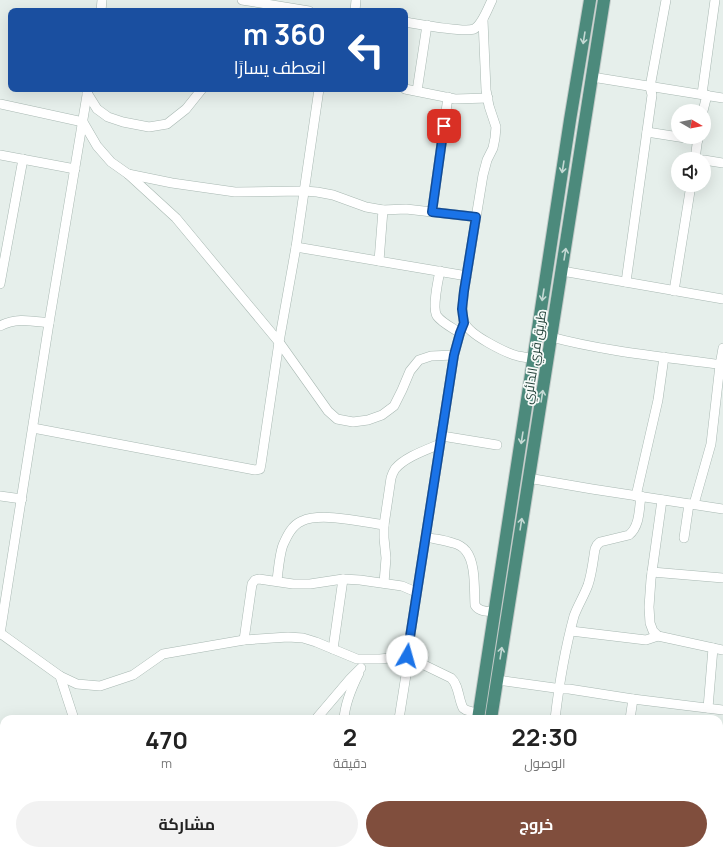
<!DOCTYPE html>
<html lang="ar">
<meta charset="utf-8">
<style>
:root{--surface:#fff;--page:#f2f2f2;--text:#222;--muted:#767676;--accent:#804e3d}
body{margin:0;font-family:Manrope,Cairo,sans-serif;background:var(--page);color:var(--text);direction:rtl;height:100vh;display:flex;flex-direction:column;font-size:15px;white-space:nowrap}
*{box-sizing:border-box;margin:0}
p{font-size:13px;color:var(--muted)}
.icon{flex:none;width:22px;height:22px;fill:none;stroke:currentColor;stroke-width:2;stroke-linecap:round;stroke-linejoin:round}
.map{position:relative;flex:1;overflow:hidden;direction:ltr}
.sheet{position:absolute;left:0px;top:715px;width:723px;height:140px;display:flex;flex-direction:column;background:var(--surface);border-radius:12px 12px 0 0;box-shadow:0 4px 16px #0002;direction:rtl}
.sheet>*{flex:none}
.banner{position:absolute;left:8px;top:8px;width:400px;height:84px;border-radius:8px;box-shadow:0 4px 16px #0002;direction:rtl;background:#1a4fa0;color:#fff;overflow:hidden}
.needle{width:26px;rotate:99deg}
.fabs{position:absolute;left:671px;top:104px;display:grid;gap:8px}
.fabs a{display:grid;place-items:center;width:40px;height:40px;border-radius:50%;background:var(--surface);box-shadow:0 4px 16px #0002;font-size:20px}
.pin{position:absolute;display:grid;place-items:center;width:34px;height:34px;color:#fff;margin:-17px;border-radius:8px;box-shadow:0 2px 6px #0006}
.me{position:absolute;width:44px;margin:-22px;rotate:7deg;stroke-linejoin:round;filter:drop-shadow(0 0 3px #0008)}
.turn{display:flex;align-items:center;gap:14px;height:84px;padding:0 16px;font-size:18px}
.turn .icon{width:52px;height:52px;stroke-width:2.5}
.turn b{display:block;font-size:28px;line-height:34px}
.eta{display:flex;justify-content:space-evenly;align-items:center;height:68px;text-align:center}
.eta b{font-size:24px;font-weight:700;line-height:28px}
.primary-button{display:flex;gap:8px;margin-top:auto;padding:8px 16px}
.primary-button a{flex:1;height:46px;border-radius:24px;background:var(--accent);color:#fff;font-size:16px;font-weight:700;line-height:46px;text-align:center}
.primary-button a+a{background:var(--page);color:var(--text)}
.map>svg:first-child{display:block}
.lines{fill:none;stroke-linecap:round;stroke-linejoin:round}
.minor-casing{stroke:#a8b8b2;stroke-width:10}
.trunk-casing{stroke:#c2cac8;stroke-width:14}
.minor{stroke:#fff;stroke-width:9}
.trunk{stroke:#4c8a7c;stroke-width:12}
.oneway{stroke:#c4d9d4}
.route-casing{stroke:#114b97;stroke-width:10}
.route{stroke:#1a73e8;stroke-width:7}
.labels{text-anchor:middle;dominant-baseline:central;stroke-width:3.5;stroke-linejoin:round;paint-order:stroke}
.street-label{font-size:13px;fill:#24423a;stroke:#f7fbf9}
</style>
<div class="map">
<svg width="723" height="855" viewBox="0 0 723 855">
<rect width="100%" height="100%" fill="#e6efeb"/>
<g class="lines">
<defs>
<g id="minor">
<path d="M242,0L309,11"/>
<path d="M101,11L102,0"/>
<path d="M355,11L356,0"/>
<path d="M483,20L486,90L489,106L496,127L495,138L493,148L487,160L483,175L464,291C463,301 461,313 464,322C469,335 506,353 518,356C523,357 529,358 534,359"/>
<path d="M405,22C418,24 464,33 474,29C482,25 488,8 492,0"/>
<path d="M592,77L723,98"/>
<path d="M405,89L455,99L488,98"/>
<path d="M417,91L427,25"/>
<path d="M87,93L97,109L108,117L123,122L149,127L167,124L186,109L202,89"/>
<path d="M702,94L715,0"/>
<path d="M0,104L83,122L97,146L111,162L128,174L176,218L279,342L328,411L337,419L353,422L368,420L382,415L394,406L402,390L410,371L419,360L431,356L454,355"/>
<path d="M703,111L707,95"/>
<path d="M647,132L698,140"/>
<path d="M0,155L75,169"/>
<path d="M695,159L698,137"/>
<path d="M704,160L723,163"/>
<path d="M128,174L172,183L235,192L304,191L317,192L333,195L366,207L383,210L406,209L432,212L476,217"/>
<path d="M432,212L448,97"/>
<path d="M296,247L467,276"/>
<path d="M379,261L383,210"/>
<path d="M440,271C438,280 432,309 437,316C442,323 453,328 460,333"/>
<path d="M562,271L723,299"/>
<path d="M626,282L652,95L650,87L666,0"/>
<path d="M0,284L23,159"/>
<path d="M674,291L691,185"/>
<path d="M0,326C16,317 32,321 49,323"/>
<path d="M551,337C607,352 666,357 723,365"/>
<path d="M33,428L255,470L260,469L261,464L279,342L296,247L319,89"/>
<path d="M442,436L497,445"/>
<path d="M528,478L592,489L723,509"/>
<path d="M0,496L22,499"/>
<path d="M636,496L658,400L664,357"/>
<path d="M662,500L651,579L649,607L650,623L653,631L658,636L723,650"/>
<path d="M694,504L711,444L720,365L723,348"/>
<path d="M426,537C434,539 444,540 453,543C457,544 463,547 466,551C476,563 474,590 475,605C479,612 487,611 495,612"/>
<path d="M684,538L689,504"/>
<path d="M652,572L723,578"/>
<path d="M277,581C278,571 280,553 283,545C287,536 292,525 302,521C321,512 363,522 384,525"/>
<path d="M384,583L386,558L384,538V525L391,478C392,475 393,472 395,469C405,457 426,450 440,444"/>
<path d="M571,631L646,640L658,636"/>
<path d="M0,633L60,676L77,684L100,686L133,675L163,654L244,640L288,637L303,638L316,642L357,659H380L409,656L420,663L451,678C459,685 458,698 463,708L466,710L479,714"/>
<path d="M0,634L49,323L88,89"/>
<path d="M244,640L252,584L255,580L259,579L293,584H310L343,579L360,580L402,586L416,592"/>
<path d="M333,649L343,579"/>
<path d="M407,656L454,355L460,333L464,323"/>
<path d="M60,676L74,719"/>
<path d="M497,680L562,689H569L633,699L723,710"/>
<path d="M708,708L713,648"/>
<path d="M316,719L350,679L361,668"/>
<path d="M344,719C345,703 352,687 359,673"/>
<path d="M399,719L409,656"/>
<path d="M555,719C559,685 565,649 574,616C578,605 584,596 588,585C592,573 593,561 595,549L597,545L600,542L629,535C640,526 639,509 641,496"/>
<path d="M630,719L633,699"/>
<path d="M719,773H723"/>
<path d="M121,851V855"/>
<path d="M198,855V851"/>
<path d="M307,855L309,851"/>
<path d="M377,855V851"/>
<path d="M539,855L540,851"/>
<path d="M677,855V851"/>
</g>
<g id="trunk">
<path d="M478,719L570,120L590,0"/>
<path d="M491,719L604,0"/>
<path d="M457,855L458,851"/>
<path d="M470,855V851"/>
</g>
</defs>
<use href="#minor" class="minor-casing"/>
<use href="#trunk" class="trunk-casing"/>
<use href="#minor" class="minor"/>
<use href="#trunk" class="trunk"/>
</g>
<defs><path id="oneway-shaft" d="M-6 0H5M1.5-3L5.5 0L1.5 3" fill="none" stroke-width="1.6" stroke-linecap="round" stroke-linejoin="round"/></defs>
<g class="oneway">
<use href="#oneway-shaft" transform="translate(584 38) rotate(99)"/>
<use href="#oneway-shaft" transform="translate(563 167) rotate(99)"/>
<use href="#oneway-shaft" transform="translate(565 254) rotate(-81)"/>
<use href="#oneway-shaft" transform="translate(543 295) rotate(99)"/>
<use href="#oneway-shaft" transform="translate(542 396) rotate(-81)"/>
<use href="#oneway-shaft" transform="translate(522 438) rotate(99)"/>
<use href="#oneway-shaft" transform="translate(521 524) rotate(-81)"/>
<use href="#oneway-shaft" transform="translate(501 653) rotate(-81)"/>
</g>
<g class="lines">
<defs>
<path id="route" d="M407,656L454,355L460,333L464,323L462,309L464,291L476,217L432,212L444,126"/>
</defs>
<use href="#route" class="route-casing"/>
<use href="#route" class="route"/>
</g>
<g class="labels">
<g class="street-label">
<text transform="translate(534 357) rotate(-81)">طريق قري الدائري</text>
</g>
</g>
</svg>
<div class="fabs">
<a><svg class="needle" viewBox="-14 -14 28 28"><path d="M0-13l5 13h-10z" fill="#e53935"/><path d="M0 13l5-13h-10z" fill="#767676"/></svg></a>
<a><svg class="icon" aria-label="sound" viewBox="0 0 24 24"><path d="M4 9h4l5-4v14l-5-4H4zM17 9q2 3 0 6"/></svg></a>
</div>
<div class="pin" style="left:444px;top:126px;background:#d93025"><svg class="icon" aria-label="arrive" viewBox="0 0 24 24"><path d="M6 21V4h12l-3 4 3 4H6"/></svg></div>
<svg class="me" style="left:407px;top:656px" viewBox="-20 -20 40 40"><circle r="19" fill="#fff"/><path d="M0-13L10 11 0 6-10 11z" fill="#1a73e8"/></svg>
<div class="banner">
<div class="turn"><svg class="icon" aria-label="left" viewBox="0 0 24 24"><path d="M17 20v-9H6M10 6l-5 5 5 5"/></svg><div><b>360 m</b>انعطف يسارًا</div></div>
</div>
<section class="sheet">
<div class="eta">
<div><b>22:30</b><p>الوصول</p></div>
<div><b>2</b><p>دقيقة</p></div>
<div><b>470</b><p>m</p></div>
</div>
<div class="primary-button"><a>خروج</a><a>مشاركة</a></div>
</section>
</div>
